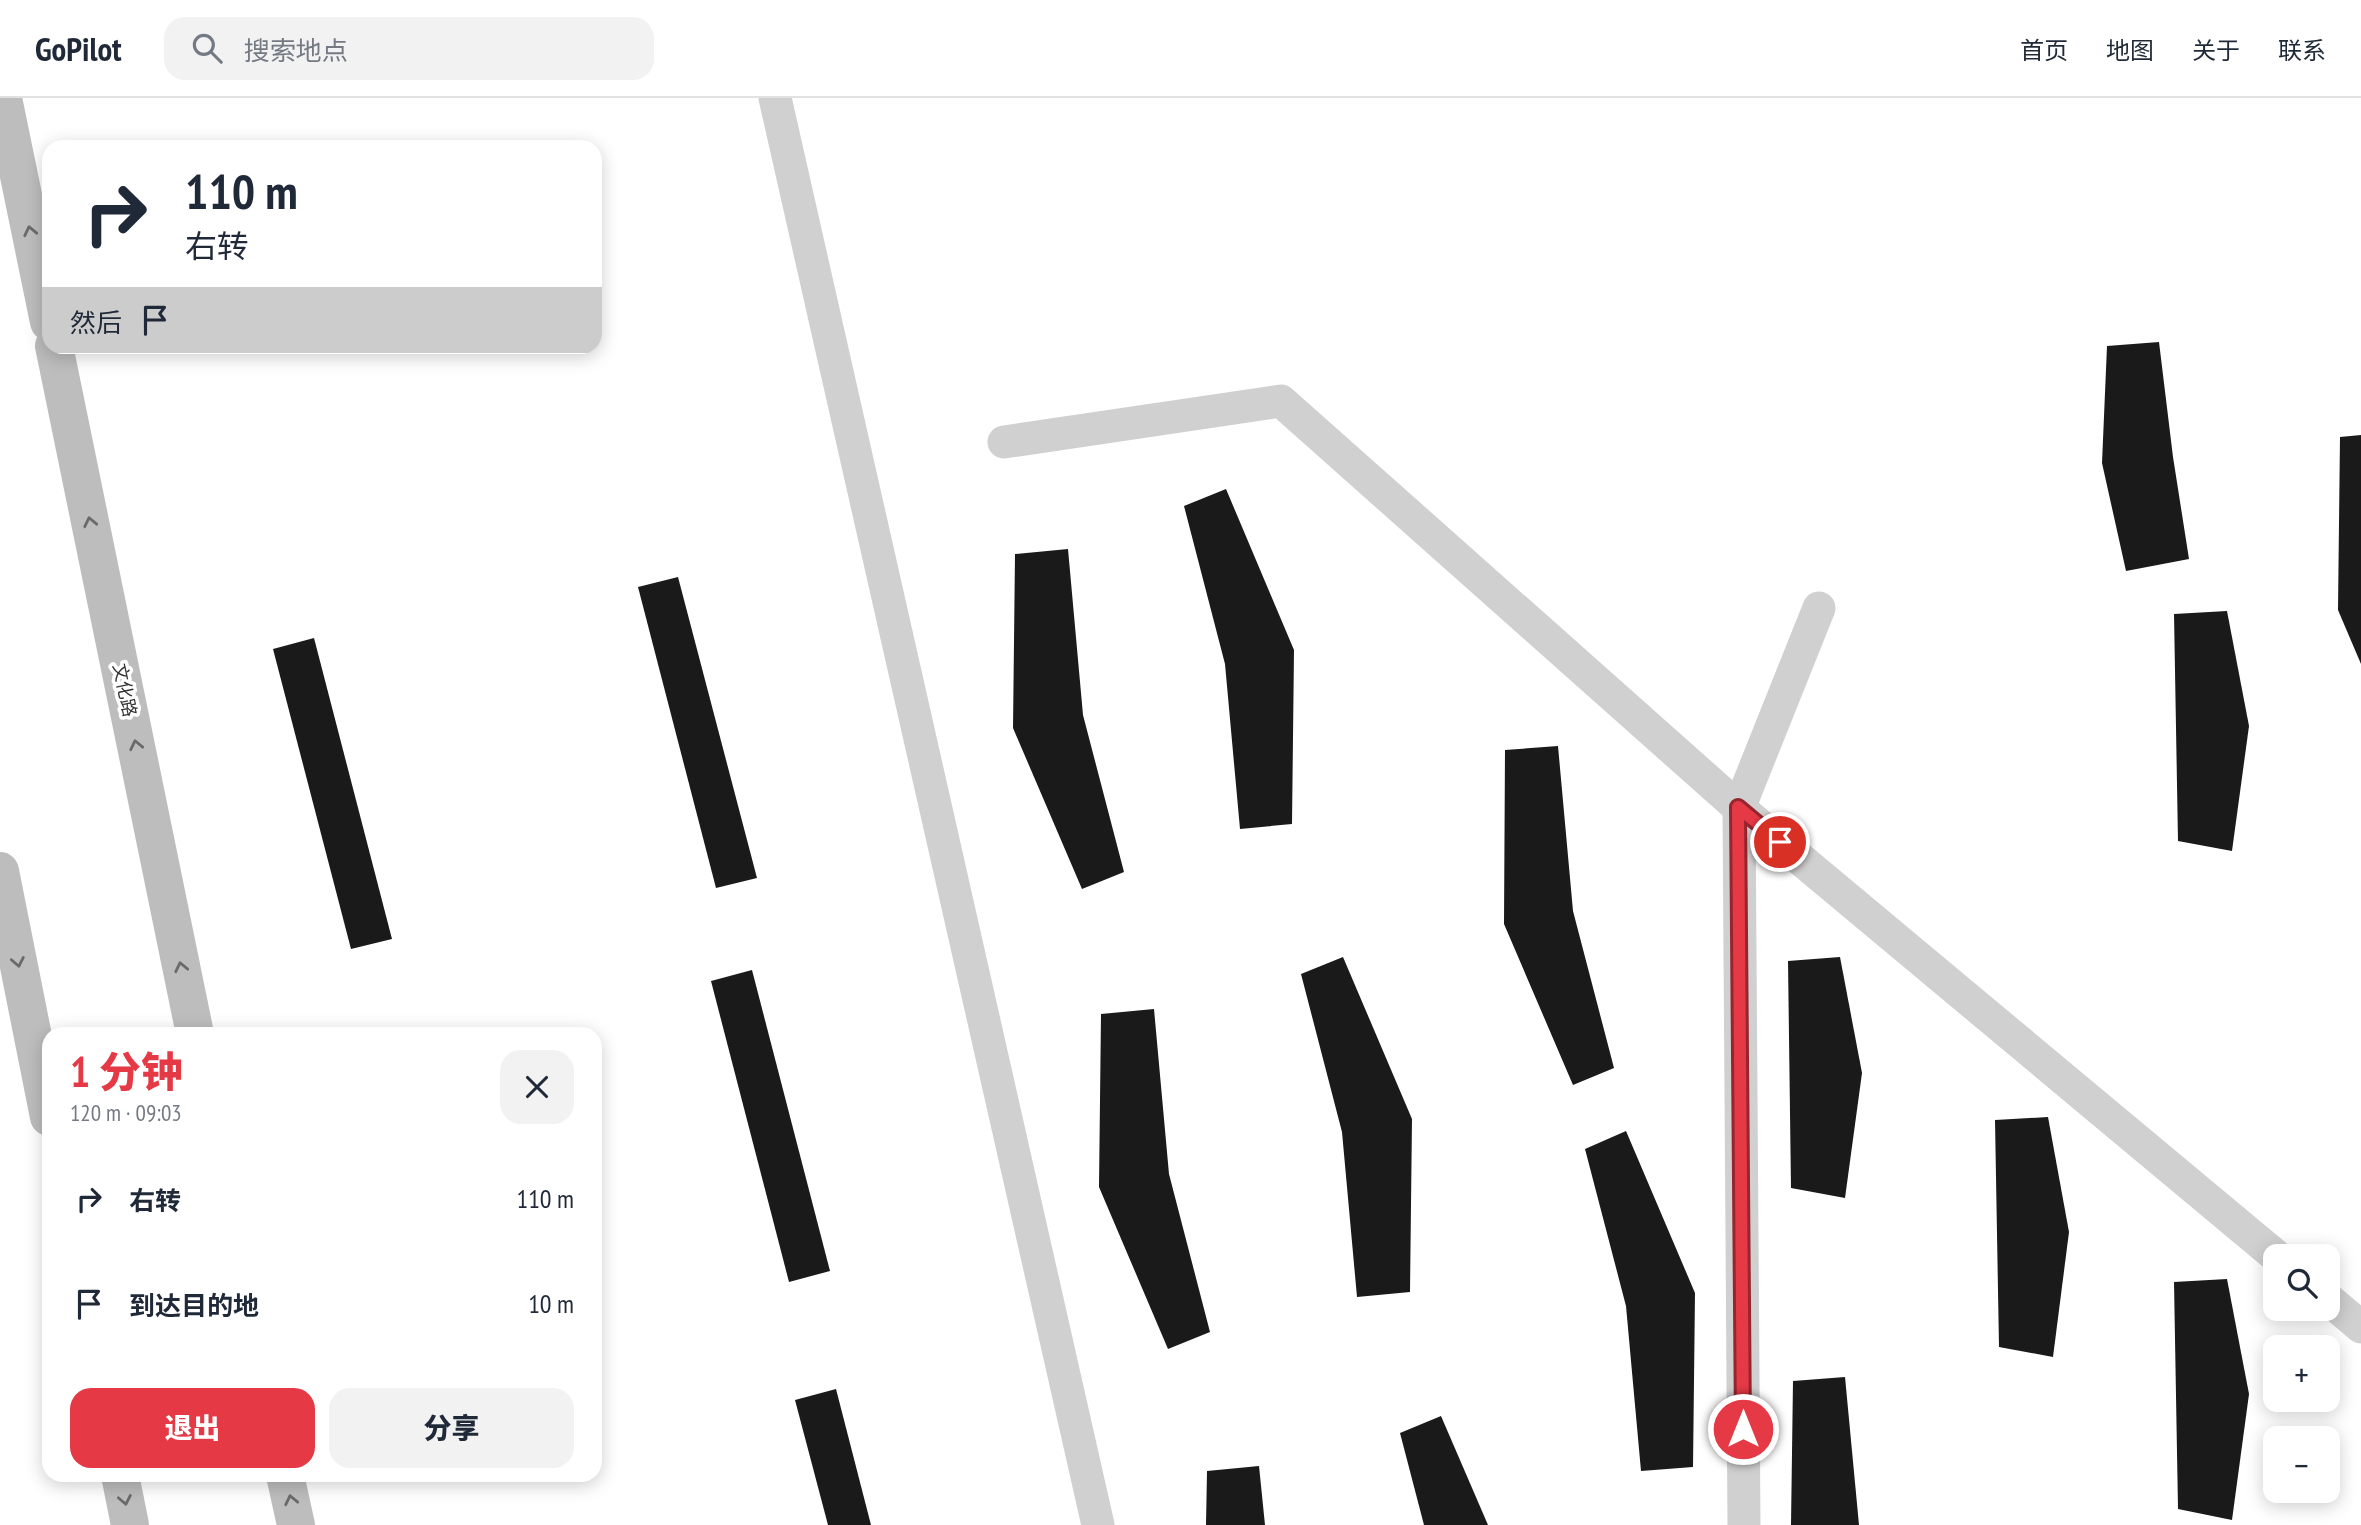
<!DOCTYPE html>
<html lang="zh">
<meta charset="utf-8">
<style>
:root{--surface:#fff;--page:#f2f2f3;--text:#1f2937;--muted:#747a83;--line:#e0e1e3;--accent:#e63946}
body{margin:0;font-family:"PT Sans Narrow","Noto Sans SC",sans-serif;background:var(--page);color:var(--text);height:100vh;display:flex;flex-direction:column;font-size:26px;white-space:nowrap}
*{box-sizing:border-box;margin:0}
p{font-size:23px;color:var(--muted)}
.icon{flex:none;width:38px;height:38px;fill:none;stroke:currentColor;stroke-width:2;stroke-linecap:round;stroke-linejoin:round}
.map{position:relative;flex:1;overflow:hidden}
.side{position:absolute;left:42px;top:929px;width:560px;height:455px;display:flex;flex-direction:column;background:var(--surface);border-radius:21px;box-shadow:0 4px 18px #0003}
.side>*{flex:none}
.banner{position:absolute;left:42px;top:42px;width:560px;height:214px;border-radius:21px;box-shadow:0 4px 18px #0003;background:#fff;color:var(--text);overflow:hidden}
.buttons{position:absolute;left:2263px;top:1146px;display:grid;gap:14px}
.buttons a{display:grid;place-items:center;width:77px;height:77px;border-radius:14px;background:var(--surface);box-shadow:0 4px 18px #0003;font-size:35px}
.pin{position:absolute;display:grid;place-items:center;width:60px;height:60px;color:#fff;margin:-30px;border:4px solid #fff;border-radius:50%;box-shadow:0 2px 7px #0007}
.me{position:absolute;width:77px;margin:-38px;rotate:0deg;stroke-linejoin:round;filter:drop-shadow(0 0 5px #0008)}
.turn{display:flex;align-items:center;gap:24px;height:147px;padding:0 28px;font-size:32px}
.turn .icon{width:91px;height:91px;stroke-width:2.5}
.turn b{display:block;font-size:49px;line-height:60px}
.then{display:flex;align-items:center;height:66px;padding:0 28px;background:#0003;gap:14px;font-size:26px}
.round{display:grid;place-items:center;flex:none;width:74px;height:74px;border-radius:21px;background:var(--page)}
.overview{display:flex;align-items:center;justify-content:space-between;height:119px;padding:0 28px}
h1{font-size:42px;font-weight:800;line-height:52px;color:var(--accent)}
.button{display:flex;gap:14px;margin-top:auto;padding:14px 28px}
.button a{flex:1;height:80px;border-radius:21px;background:var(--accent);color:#fff;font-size:28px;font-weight:800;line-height:80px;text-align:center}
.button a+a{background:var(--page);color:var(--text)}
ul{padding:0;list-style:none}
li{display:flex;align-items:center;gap:21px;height:105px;padding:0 28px}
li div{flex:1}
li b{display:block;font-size:26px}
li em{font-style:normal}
header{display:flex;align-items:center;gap:42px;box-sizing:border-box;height:98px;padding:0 35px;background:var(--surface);border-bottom:2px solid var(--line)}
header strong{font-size:33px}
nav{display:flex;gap:38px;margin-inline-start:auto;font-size:24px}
.search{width:490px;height:63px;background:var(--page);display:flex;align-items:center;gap:18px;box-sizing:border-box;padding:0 24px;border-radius:21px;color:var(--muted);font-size:26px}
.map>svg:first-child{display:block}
.building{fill:#1a1a1a}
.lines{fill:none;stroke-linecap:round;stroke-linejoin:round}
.minor{stroke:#d0d0d0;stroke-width:33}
.secondary{stroke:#bdbdbd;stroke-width:38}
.oneway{stroke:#6a6a6a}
.route-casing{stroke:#96252e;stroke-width:18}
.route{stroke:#e63946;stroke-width:12}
.labels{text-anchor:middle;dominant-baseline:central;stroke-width:7;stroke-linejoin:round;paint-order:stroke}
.street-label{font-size:18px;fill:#333;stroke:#fff}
</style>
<header>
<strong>GoPilot</strong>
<div class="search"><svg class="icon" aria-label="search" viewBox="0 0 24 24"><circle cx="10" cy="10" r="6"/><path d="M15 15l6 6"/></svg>搜索地点</div>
<nav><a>首页</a><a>地图</a><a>关于</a><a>联系</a></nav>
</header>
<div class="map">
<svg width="2361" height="1427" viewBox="0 0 2361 1427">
<rect width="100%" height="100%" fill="#fff"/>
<g class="building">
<path d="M2159,244L2173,359L2189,461L2126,473L2102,365L2107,248Z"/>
<path d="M2361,337V566L2338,512L2340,339Z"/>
<path d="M1226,391L1294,552L1292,726L1240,731L1225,566L1184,408Z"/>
<path d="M1068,451L1083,617L1124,774L1082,791L1013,630L1015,456Z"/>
<path d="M678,479L757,780L716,790L638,489Z"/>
<path d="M2227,513L2249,628L2232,753L2178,743L2174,516Z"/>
<path d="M314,540L392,841L351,851L273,551Z"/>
<path d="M1558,648L1573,813L1614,970L1573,987L1504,826L1505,652Z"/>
<path d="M1343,859L1412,1021L1410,1194L1357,1199L1342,1034L1301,876Z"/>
<path d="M1840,859L1862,975L1845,1100L1791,1090L1788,863Z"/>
<path d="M752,872L830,1173L789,1184L711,883Z"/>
<path d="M1154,911L1169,1076L1210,1234L1168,1251L1099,1089L1101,916Z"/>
<path d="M2048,1019L2069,1134L2053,1259L1999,1249L1995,1022Z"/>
<path d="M1626,1033L1695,1195L1693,1369L1641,1373L1626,1208L1585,1051Z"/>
<path d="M2227,1181L2249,1296L2232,1422L2178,1411L2174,1184Z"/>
<path d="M1845,1279L1859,1427H1791L1793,1283Z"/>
<path d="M836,1291L871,1427H828L795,1302Z"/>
<path d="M1441,1318L1488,1427H1424L1400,1335Z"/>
<path d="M1259,1368L1265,1427H1206L1207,1373Z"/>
</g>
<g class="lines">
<g class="minor">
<path d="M775,0L1098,1427"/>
<path d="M1004,344L1281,303L1739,710L2276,1158"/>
<path d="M2328,1201L2361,1229"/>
<path d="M1744,1427L1739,710L1819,510"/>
</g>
<g class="secondary">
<path d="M3,0L49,224"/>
<path d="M54,248L195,936"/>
<path d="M0,773L49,1019"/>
<path d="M120,1377L130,1427"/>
<path d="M285,1377L296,1427"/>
</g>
</g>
<defs><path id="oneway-chevron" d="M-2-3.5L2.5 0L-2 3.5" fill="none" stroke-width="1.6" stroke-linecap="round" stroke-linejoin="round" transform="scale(1.75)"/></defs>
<g class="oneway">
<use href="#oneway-chevron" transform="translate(30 133) rotate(-102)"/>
<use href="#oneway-chevron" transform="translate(90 424) rotate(-102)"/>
<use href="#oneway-chevron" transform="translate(136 647) rotate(-102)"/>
<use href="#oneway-chevron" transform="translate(18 864) rotate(79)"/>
<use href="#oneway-chevron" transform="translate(181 869) rotate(-102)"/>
<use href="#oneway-chevron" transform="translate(125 1402) rotate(79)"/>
<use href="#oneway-chevron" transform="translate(291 1402) rotate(-102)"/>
</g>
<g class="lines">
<defs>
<path id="route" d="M1743,1331L1738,709L1780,744"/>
</defs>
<use href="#route" class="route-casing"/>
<use href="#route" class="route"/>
</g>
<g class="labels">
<g class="street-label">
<text transform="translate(125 592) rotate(78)">文化路</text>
</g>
</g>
</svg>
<div class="buttons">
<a><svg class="icon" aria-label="search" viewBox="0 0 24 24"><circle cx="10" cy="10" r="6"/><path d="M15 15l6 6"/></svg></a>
<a>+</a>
<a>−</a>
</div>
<div class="pin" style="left:1780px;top:744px;background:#d93025"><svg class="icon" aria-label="arrive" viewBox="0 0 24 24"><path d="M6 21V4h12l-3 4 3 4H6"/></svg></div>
<svg class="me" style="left:1743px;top:1331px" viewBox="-20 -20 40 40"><circle r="17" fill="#e63946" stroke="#fff" stroke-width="3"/><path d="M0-11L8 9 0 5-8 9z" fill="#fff"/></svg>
<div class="banner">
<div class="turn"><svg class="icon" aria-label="right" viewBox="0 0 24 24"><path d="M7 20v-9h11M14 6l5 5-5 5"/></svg><div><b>110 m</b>右转</div></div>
<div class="then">然后<svg class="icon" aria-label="arrive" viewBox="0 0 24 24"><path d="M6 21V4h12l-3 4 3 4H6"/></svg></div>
</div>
<section class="side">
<div class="overview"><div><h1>1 分钟</h1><p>120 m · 09:03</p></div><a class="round"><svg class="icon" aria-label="close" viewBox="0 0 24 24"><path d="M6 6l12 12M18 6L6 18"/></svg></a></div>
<ul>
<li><svg class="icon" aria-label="right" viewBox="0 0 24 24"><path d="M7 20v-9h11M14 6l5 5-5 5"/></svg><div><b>右转</b></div><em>110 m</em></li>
<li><svg class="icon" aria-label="arrive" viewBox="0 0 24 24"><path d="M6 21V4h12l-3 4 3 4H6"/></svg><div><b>到达目的地</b></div><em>10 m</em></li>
</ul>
<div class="button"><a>退出</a><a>分享</a></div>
</section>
</div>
